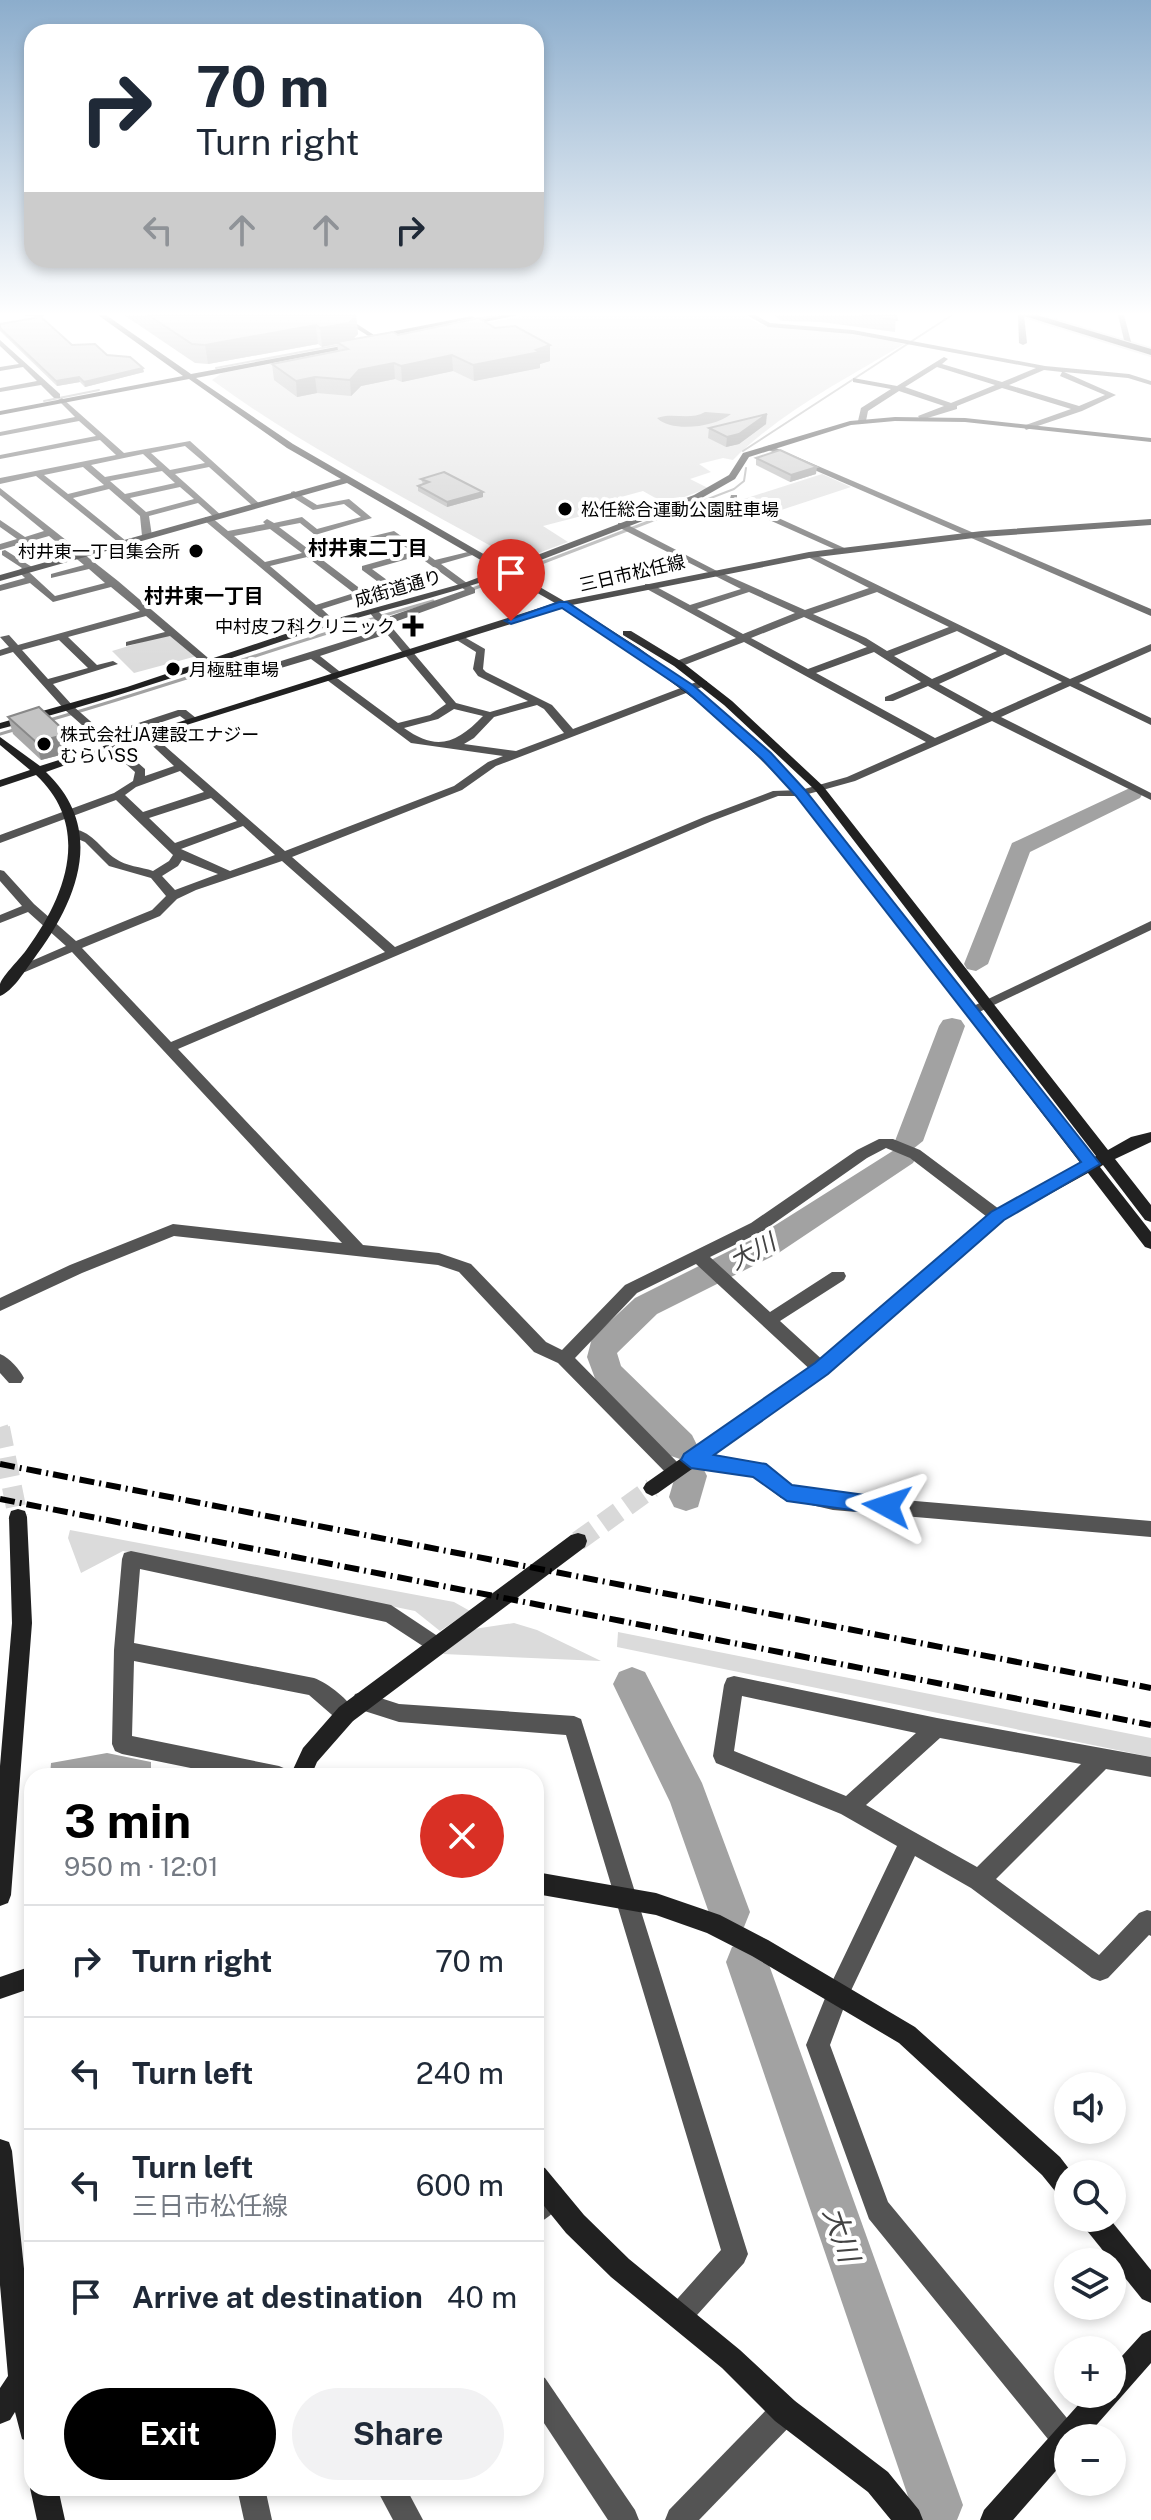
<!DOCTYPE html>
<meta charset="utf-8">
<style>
:root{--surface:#fff;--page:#f2f2f3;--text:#1f2937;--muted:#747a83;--line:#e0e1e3;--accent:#000}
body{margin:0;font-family:"Public Sans","Noto Sans JP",sans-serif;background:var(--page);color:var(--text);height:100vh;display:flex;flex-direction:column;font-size:30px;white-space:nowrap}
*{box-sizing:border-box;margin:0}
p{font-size:26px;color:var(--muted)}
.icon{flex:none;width:44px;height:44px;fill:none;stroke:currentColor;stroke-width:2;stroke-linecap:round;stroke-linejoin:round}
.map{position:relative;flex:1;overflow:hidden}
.sheet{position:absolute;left:24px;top:1768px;width:520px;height:728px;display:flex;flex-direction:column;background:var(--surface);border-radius:24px;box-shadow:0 4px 12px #0003}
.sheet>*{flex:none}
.guide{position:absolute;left:24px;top:24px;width:520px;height:244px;border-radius:24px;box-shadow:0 4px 12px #0003;background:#fff;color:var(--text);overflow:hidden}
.fabs{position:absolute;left:1054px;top:2072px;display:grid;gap:16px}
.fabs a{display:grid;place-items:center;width:72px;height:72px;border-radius:50%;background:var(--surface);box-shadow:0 4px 12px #0003;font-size:40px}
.pin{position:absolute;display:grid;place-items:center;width:68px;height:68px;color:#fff;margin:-82px -34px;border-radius:50% 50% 50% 0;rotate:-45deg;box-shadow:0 0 8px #0007}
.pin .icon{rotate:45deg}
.me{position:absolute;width:88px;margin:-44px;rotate:275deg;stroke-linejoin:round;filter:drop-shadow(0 0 6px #0008)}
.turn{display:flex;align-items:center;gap:28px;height:168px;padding:0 40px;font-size:36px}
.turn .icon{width:104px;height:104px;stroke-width:2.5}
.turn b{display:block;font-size:56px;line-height:68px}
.lanes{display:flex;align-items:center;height:76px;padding:0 40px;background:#0003;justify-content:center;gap:40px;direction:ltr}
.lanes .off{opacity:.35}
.round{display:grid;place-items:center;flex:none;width:84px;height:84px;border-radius:42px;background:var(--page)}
.overview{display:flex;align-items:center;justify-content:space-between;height:136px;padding:0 40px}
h1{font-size:48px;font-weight:700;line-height:60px;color:var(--accent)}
.button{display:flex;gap:16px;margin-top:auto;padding:16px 40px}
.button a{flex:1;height:92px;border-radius:48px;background:var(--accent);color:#fff;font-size:32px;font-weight:700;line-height:92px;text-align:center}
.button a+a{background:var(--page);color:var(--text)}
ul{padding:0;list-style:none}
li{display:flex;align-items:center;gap:24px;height:112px;padding:0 40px;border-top:2px solid var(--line)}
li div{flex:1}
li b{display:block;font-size:30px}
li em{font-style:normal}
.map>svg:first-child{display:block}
.green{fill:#dbdbdb}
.water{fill:#a2a2a2}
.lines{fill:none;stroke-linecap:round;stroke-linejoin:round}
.stream-far1{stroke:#a2a2a2;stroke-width:2}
.stream{stroke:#a2a2a2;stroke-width:3}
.river{fill:#a2a2a2;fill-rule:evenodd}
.secondary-tunnel-far1{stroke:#d9d9d9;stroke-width:16;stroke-dasharray:16 8;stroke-linecap:butt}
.secondary-tunnel{stroke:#d9d9d9;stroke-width:20;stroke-dasharray:20 10;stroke-linecap:butt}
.highway-casing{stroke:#dbdbdb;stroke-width:4}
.street{fill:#545454;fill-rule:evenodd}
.secondary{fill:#212121;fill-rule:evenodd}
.highway{fill:#000;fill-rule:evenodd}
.rail{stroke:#000;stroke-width:6;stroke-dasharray:15 5 2 5;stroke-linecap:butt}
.wall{fill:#a9a9a9}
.shaded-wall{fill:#898989}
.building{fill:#c4c4c4;stroke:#898989;stroke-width:2}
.route{fill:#1a73e8;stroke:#114b97;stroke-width:2}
.poi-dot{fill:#000;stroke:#fff;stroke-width:3}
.labels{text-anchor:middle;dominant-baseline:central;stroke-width:8;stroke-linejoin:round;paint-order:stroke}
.far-poi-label{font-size:18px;fill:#000;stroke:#fff;text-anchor:start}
.far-street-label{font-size:18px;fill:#000;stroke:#fff}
.far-neighbourhood-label{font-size:20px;font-weight:bold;fill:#000;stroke:#fff}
.water-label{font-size:24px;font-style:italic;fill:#434343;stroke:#fff}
.near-water-label{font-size:28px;font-style:italic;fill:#434343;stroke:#fff}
</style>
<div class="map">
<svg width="1151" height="2520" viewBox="0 0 1151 2520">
<rect width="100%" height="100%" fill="#fff"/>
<g class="green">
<path d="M529,315H744L761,325L853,333L904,344C845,379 778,414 733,460L723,458L699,464L711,472L690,479L708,488L666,504L643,491L588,506L597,512L543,526L568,542L517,561C415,502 307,450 212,380L222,373Z"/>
<path d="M822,474L851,487L769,514L741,500Z"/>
<path d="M169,634L197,656L134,673L112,651Z"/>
<path d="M70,1530L454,1602L470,1611L440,1631L415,1611L123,1551L81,1573L68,1538Z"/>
<path d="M514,1623L537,1630L601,1661L443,1654L474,1629Z"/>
<path d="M618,1632L1151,1738V1757L617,1647Z"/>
</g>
<g class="water">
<path d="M705,412L731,414C715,427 672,433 657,418C673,412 689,421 705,412Z"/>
<path d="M107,1753L151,1762V1776H50L51,1763Z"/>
</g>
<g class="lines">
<g class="stream-far1">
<path d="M477,319L499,315"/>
<path d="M402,333L455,323"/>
<path d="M216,368L344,344"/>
<path d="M44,401L99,390"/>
<path d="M743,451L952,315"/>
<path d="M690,506L734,489L744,481L746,468"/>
</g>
<g class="stream">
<path d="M531,567L695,504"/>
<path d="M470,590L502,578"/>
<path d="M46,721C176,684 303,638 433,601"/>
<path d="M0,734L17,729"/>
</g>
<g class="river">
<path d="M1132,787L1143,793L1140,798L1030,852L988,964L976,971L967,969L964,964L1012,843Z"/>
<path d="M952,1018L961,1020L965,1026L923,1141L913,1149L917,1156L913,1163L777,1254L657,1314L617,1353L621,1366L692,1435L697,1445L692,1455L680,1459L668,1455L596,1381L587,1357L592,1338L635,1298L755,1238L899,1147L895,1141L939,1026L943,1020Z"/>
<path d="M690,1462L702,1466L707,1476L698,1507L686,1511L674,1507L669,1497L678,1466Z"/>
<path d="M632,1667L645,1672L702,1783L750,1912L744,1927L729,1933L714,1927L670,1802L613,1684L619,1672Z"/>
<path d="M747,1941L762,1947L768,1962L963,2505L957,2520H917L911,2505L726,1962L732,1947Z"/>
</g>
<path class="secondary-tunnel-far1" d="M0,1427L1,1430"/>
<g class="secondary-tunnel">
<path d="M0,1428L18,1517"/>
<path d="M578,1541L652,1488"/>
</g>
<defs>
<path id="highway" d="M1021,315H1037L1151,349V355Z"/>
</defs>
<use href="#highway" class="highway-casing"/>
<g class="street">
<path d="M747,315H755L770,323L853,330L1045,366L1129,374L1151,381V385L1128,378L1064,372L1116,395L1082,411L1026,430L1023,426L1071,409L1002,388L957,406V409L921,420L918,416L944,406L899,391L868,411L866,421L862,423L858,421L861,408L891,389L853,382V378L897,386L944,357L948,359L942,364L1002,382L1036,368L853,334L768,327ZM937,367L995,385L951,403L905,387ZM1044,370L1062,372L1060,376L1105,395L1079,406L1009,385Z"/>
<path d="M1018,315H1024L1027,343L1023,345L1019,343Z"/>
<path d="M1118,315H1124L1131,342L1124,340Z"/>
<path d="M0,340L60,394V398H54L41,385L0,392V388L37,381L23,367L0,371V367L19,364L0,346Z"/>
<path d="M62,398L124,453L190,441L261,505L254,507L209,467L175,474L222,516L215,518L198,503L149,516L152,536L147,539L142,536L140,516L109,489L73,498L126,541V545L123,546L36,476L0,484V478L116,455L100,440L0,459V455L96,436L79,421L0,436V432L75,417L58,400ZM185,446L205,463L170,470L151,453ZM143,454L157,467L105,477L91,465ZM83,467L104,485L68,494L44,475ZM162,471L175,483L125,494L110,481ZM180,487L194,499L146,512L130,498Z"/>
<path d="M769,445L1151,609V616L766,449Z"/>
<path d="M0,488L118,581L214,663L205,665L170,636L126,646V642L165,632L146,616L68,637L97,665L113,661L118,664L53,684L73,706L105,734L178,710H186L196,718V722H188L180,716L111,739L145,769V776L174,766L141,735L150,733L285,851L454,786L488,762L503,756L411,743L327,680V676L333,675L311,659L241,680L213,660L222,658L243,673L383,629L369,612L371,610H377L385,618L465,590L418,556L372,569L391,583V587L322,609L337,623L329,625L205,521V517H211L228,531L265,524L263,522L267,519L274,523L302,517L317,529L361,517L344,504L313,510L291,496V492L294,491L317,505L349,499L372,518L315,535L300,523L279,527L311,551L394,531L435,560L476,550V554L441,564L475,589V593L389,624L456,703L490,712L528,701L478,676L473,669L476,652L455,639L454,637L459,634L485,649L483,669L486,672L552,705L573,729L699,681H707V685L496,766L462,790L292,857L395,947L704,817L773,791L801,790L847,777L926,742L744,642L682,666H674V662L736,638L645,588V584H651L690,605L741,589L618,527V523H624L715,570L805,610L869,588L804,555L812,553L1070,679L1151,644V651L1079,683L1151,718V725L1070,686L1001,717L1151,793V800L992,721L855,781L801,796H778L712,821L178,1049L363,1245L439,1253L471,1264L546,1342L562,1350L625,1285L751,1223L857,1150L879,1139H893L920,1150L1003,1212L1005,1216L1003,1220H991L910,1158L886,1148L867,1158L763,1231L710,1257L770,1312L832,1272H844L846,1276L844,1280L780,1321L827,1364L830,1369L827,1374H815L696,1264L637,1293L575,1358L681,1466L684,1471L681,1476L675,1478L669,1476L558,1363L534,1352L459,1272L438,1265L174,1236L82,1273L0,1311V1298L70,1265L173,1224L342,1243L72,952L25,972H15L13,969L66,946L28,912L0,923V915L22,906L0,881V870L4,871L34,904L76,941L152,910L166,896L151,878L109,866L85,842L68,835V829C91,828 99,848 116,859C125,866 142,867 153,871L169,861L173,855L116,800L0,843V835L114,793L133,781L135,772L65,710L13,652L0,656V650L9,647L0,637L9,635L18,645L140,611L111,587L53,602L30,583L0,591V585L25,578L18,571L22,568L2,555V551L5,550L32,567L34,569L29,572L55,596L105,583L89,569L51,578V574L84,565L49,536L0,550V544L17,539L0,527V520L25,537L44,531L0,495ZM270,529L302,553L265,562L234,536ZM392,537L412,552L362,566V570L381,584L362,590L316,555ZM307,557L354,593L316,605L270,566ZM749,592L795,613L743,634L697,609ZM877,592L949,627L887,651L866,638L813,614ZM804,617L858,642L867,647L808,669L751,638ZM957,631L997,651L932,679L894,656ZM387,634L446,704L430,715L398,723L337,678L344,675L320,656ZM59,640L88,668L48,679L22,650ZM874,652L921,682L885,697V701H893L928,686L983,717L935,738L816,673ZM1005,654L1062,682L992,713L939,684ZM537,705L544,709L564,733L516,751L464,744L474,738L494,717ZM454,709L483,716C457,743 437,752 404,728L438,719ZM180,771L204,792L143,812L125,795L136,787ZM211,798L237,821L175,843L149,818ZM243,826L275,855L230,871L181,849ZM182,860L218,874L175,890L162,876L178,866ZM282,861L385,952L171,1042L82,948L160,916L177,899L196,890Z"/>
<path d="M731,495H737V499L851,551L843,553L729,502Z"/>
<path d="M1151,921V930L975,1014L970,1015L963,1011Z"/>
<path d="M0,1354C10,1358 19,1369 24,1378L21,1383H9L0,1373Z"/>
<path d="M691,1453L759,1463L792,1486L833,1494L1151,1521V1537L833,1510L781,1498L754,1477L685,1465L682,1460L685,1455Z"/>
<path d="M131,1551L391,1605L442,1639L445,1645L442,1651L435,1654L386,1622L140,1569L134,1643L314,1678C328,1683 350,1700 356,1714L353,1721L346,1723L339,1721L309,1695L134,1661L132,1736L279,1766L286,1769L289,1776H230L122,1754L115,1751L112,1744L114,1650L122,1559L124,1553Z"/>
<path d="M734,1676L937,1718L1151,1757V1777L1106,1769L996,1879L1099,1955L1139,1913L1147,1910L1151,1911V1936L1149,1935L1108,1978L1100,1981L1092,1978L971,1888L915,1856L847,1999L830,2045L888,2202L1076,2429L1079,2438H1068V2452L1056,2449L869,2219L806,2045L830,1986L897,1846L841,1814L716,1763L713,1756L724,1685L727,1678ZM742,1696L916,1733L846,1796L734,1751ZM940,1738L1081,1764L977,1867L866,1805Z"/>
<path d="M362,1692L399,1704L574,1716L581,1719L748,2254L744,2263L688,2325L679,2329L670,2325L666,2316L670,2307L721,2250L566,1735L399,1722L355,1708L352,1701L355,1694Z"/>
<path d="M552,2184L561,2187L564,2196C559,2209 549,2218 536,2224V2194Z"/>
<path d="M536,2374L545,2378L635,2510L639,2520H608L536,2411Z"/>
<path d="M785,2397L795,2401L799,2411L795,2421L699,2520H665L669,2510L775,2401Z"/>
<path d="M237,2488H265L272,2520H244Z"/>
<path d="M376,2488H406L423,2520H393Z"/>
</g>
<g class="secondary">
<path d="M21,315H45L42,317Z"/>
<path d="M98,315H106L191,374L363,342L360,346L196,378L293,444L506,567L694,495L729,475L743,453L850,421L895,417L965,418L1151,438V442L965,422L895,421L851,425L749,457L735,479L700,499L512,571L564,601L809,552L982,531L1151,519V525L982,537L809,558L572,605L639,648L722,710L805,791L1093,1158L1096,1156L815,790L724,705L674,666L623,635V631H631L682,662L732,701L823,786L1108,1150L1131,1137L1151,1132V1142L1115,1159L1151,1205V1222L1145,1220L1103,1165L1100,1167L1151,1232V1249L1145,1247L1088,1173L1003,1220L827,1374L658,1493L652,1496L646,1493L643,1488L646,1483L815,1364L991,1212L1081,1164L797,795L714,714L631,652L562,608L116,747L46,772C107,830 77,902 33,960C24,972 13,991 0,996C0,992 0,988 0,984C3,975 21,958 27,949C66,896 92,827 36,775L0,787V780L30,770L0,745V737L40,766L555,603L504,574C441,598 375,611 310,632C207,666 105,702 0,729V723L127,687L306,627L464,583L498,570L347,483L0,581V575L341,479L287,448L189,379L0,415V411L183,376Z"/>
<path d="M335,315H343L374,335L472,316L475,318L380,338L382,340L378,342Z"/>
<path d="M503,315H518L465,326L461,324Z"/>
<path d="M18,1509L25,1511L27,1517L32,1623L11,1895L8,1903L0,1906V1766L12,1623L9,1517L11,1511Z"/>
<path d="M578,1533L585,1535L587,1541L585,1547L353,1721L317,1762L311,1776H290L303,1748L339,1707L571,1535Z"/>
<path d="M536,1872L656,1893L720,1915L768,1940L915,2027L1060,2157L1073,2174H1068V2199L1059,2196L1042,2175L899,2043L752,1956L707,1933L656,1915L536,1894Z"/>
<path d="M32,1966V1988L0,1999V1977Z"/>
<path d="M0,2139L9,2142L12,2151L32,2347V2443L22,2439L15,2412L10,2420L0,2424V2388L8,2376L0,2285Z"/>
<path d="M536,2165L545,2168L584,2215L629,2259L740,2350L795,2401L888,2472L919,2510L923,2520H891L868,2492L775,2421L722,2368L611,2277L566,2233L536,2196Z"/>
<path d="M1080,2218H1109L1151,2270V2303L1142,2299L1084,2227Z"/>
<path d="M1151,2330V2363L1085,2438H1068V2457L1013,2520H980L984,2510L1088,2394H1112V2367L1142,2334Z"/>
<path d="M32,2483V2488H58L65,2520H37L30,2488Z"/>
</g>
<use href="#highway" class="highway"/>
<g class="rail">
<path d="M0,1464L1151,1688"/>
<path d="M0,1499L1151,1725"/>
</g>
</g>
<g class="wall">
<path d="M124,315H356L358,334L352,340L495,328L550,345V361L540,364V368L474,381L453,371L402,382L395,379L361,386L351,396L317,393L297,397L274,380L272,364L338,351L337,344L322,347L318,344L208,364L195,363Z"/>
<path d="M773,315H901H896L895,332L821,322L782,321Z"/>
<path d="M0,324L107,355L144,372L85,387L80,382L57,386L0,331Z"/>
<path d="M766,424L739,444L726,447L708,438L709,428Z"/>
<path d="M756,458L816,474L790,482L756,465Z"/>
<path d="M421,479L483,492V497L447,507L418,491V486L423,484Z"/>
<path d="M8,717L72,752L41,760L13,734Z"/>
</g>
<g class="shaded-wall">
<path d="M356,315L358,334L351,341L322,347L320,328Z"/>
<path d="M316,325L318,344L208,364L205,345Z"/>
<path d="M550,345V361L540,364V368L474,381L473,365Z"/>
<path d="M452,355L453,371L402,382L401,366Z"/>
<path d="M394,363L395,379L361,386L351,396L350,380L359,370Z"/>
<path d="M143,368L144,372L85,387L84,382Z"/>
<path d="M79,377L80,382L57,386L56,381Z"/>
<path d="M315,377L317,393L297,397L296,381Z"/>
<path d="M767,414L766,424L739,444L726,447L727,437Z"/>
<path d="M817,467L816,474L790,482L791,475Z"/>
<path d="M483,492V497L447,507V502Z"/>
<path d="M68,734L72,752L41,760L36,742Z"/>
</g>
<g class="building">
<path d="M148,315H356L349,323L320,328L316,325L205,345L192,344Z"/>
<path d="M862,315H896L897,320Z"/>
<path d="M41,317L72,345L95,344L107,355L130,357L143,368L84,382L79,377L56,381L0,328V324Z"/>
<path d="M479,318L495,328L515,326L550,345L536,350L540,352L473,365L452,355L401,366L394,363L359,370L350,380L315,377L296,381L272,364L348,349L337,342L393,332L398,335Z"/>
<path d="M767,414L739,434L727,437L709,428Z"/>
<path d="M780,450L817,467L791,475L756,458Z"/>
<path d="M444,472L483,492L447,502L418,486L429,482L421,479Z"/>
<path d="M39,707L68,734L36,742L8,717Z"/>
</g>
<linearGradient id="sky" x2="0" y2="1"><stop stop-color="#8cadcc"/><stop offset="0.47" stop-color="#fff"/><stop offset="1" stop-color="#fff" stop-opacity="0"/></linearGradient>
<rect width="1151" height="668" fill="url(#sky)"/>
<path class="route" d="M559,602H567L694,686L771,753L805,790L1100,1164L1004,1220L828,1374L714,1455L766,1464L792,1485L887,1498L894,1500L897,1506L894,1513L887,1515L787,1501L753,1477L691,1468L681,1460L684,1454L815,1363L991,1212L1081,1162L796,796L762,759L686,691L562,608L511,624L505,621Z"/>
<g class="poi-dot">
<circle cx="565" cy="509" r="8"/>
<circle cx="196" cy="551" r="8"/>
<path d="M409 614h8v8h8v8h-8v8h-8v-8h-8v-8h8z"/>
<circle cx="173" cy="669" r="8"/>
<circle cx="44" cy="744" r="8"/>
</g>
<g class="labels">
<g class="far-poi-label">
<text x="581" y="509">松任総合運動公園駐車場</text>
<text x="180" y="551" text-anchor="end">村井東一丁目集会所</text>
<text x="395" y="626" text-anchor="end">中村皮フ科クリニック</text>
<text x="189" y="669">月極駐車場</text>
<text x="60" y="734">株式会社JA建設エナジー<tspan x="60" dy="21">むらいSS</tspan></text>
</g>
<g class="far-street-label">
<text transform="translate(632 573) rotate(-13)">三日市松任線</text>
<text transform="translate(398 588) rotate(-16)">成街道通り</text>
</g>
<g class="far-neighbourhood-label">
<text x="368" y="548">村井東二丁目</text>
<text x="204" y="596">村井東一丁目</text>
</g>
<g class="water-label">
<text transform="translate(752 1251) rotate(-28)">大川</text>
</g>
<g class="near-water-label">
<text transform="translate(842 2234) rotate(71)">大川</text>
</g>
</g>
</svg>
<div class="fabs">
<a><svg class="icon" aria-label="sound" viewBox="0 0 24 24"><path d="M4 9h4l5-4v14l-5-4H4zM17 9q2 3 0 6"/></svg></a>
<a><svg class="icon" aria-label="search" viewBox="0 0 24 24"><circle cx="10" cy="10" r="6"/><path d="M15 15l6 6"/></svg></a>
<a><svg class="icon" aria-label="layers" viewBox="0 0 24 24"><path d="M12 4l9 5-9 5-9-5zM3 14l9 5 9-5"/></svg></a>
<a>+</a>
<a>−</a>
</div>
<div class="pin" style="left:511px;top:621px;background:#d93025"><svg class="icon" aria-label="arrive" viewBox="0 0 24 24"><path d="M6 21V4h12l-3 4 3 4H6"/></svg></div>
<svg class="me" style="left:887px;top:1506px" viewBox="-20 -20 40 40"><path d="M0-17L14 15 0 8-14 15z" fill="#1a73e8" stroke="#fff" stroke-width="4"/></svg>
<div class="guide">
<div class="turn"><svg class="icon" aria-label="right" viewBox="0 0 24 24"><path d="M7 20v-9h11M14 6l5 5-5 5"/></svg><div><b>70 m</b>Turn right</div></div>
<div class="lanes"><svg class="icon off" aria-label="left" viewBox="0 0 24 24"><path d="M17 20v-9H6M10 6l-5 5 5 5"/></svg><svg class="icon off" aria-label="ahead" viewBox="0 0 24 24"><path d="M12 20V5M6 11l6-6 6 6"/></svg><svg class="icon off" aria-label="ahead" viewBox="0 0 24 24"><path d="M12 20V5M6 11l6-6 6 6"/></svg><svg class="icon" aria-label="right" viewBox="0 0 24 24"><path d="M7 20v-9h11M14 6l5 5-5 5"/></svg></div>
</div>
<section class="sheet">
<div class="overview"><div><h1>3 min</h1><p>950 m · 12:01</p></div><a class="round" style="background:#d93025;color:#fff"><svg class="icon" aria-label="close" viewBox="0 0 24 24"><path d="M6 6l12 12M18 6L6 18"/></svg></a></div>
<ul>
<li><svg class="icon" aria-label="right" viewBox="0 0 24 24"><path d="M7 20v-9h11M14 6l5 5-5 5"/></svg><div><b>Turn right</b></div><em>70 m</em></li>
<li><svg class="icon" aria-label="left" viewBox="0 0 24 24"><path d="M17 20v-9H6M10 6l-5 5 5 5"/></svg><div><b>Turn left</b></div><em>240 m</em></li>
<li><svg class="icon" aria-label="left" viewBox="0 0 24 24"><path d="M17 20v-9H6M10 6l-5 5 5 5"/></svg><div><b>Turn left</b><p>三日市松任線</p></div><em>600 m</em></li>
<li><svg class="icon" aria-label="arrive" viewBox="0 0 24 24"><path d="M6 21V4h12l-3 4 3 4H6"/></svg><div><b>Arrive at destination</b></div><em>40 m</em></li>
</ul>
<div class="button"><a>Exit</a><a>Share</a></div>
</section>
</div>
